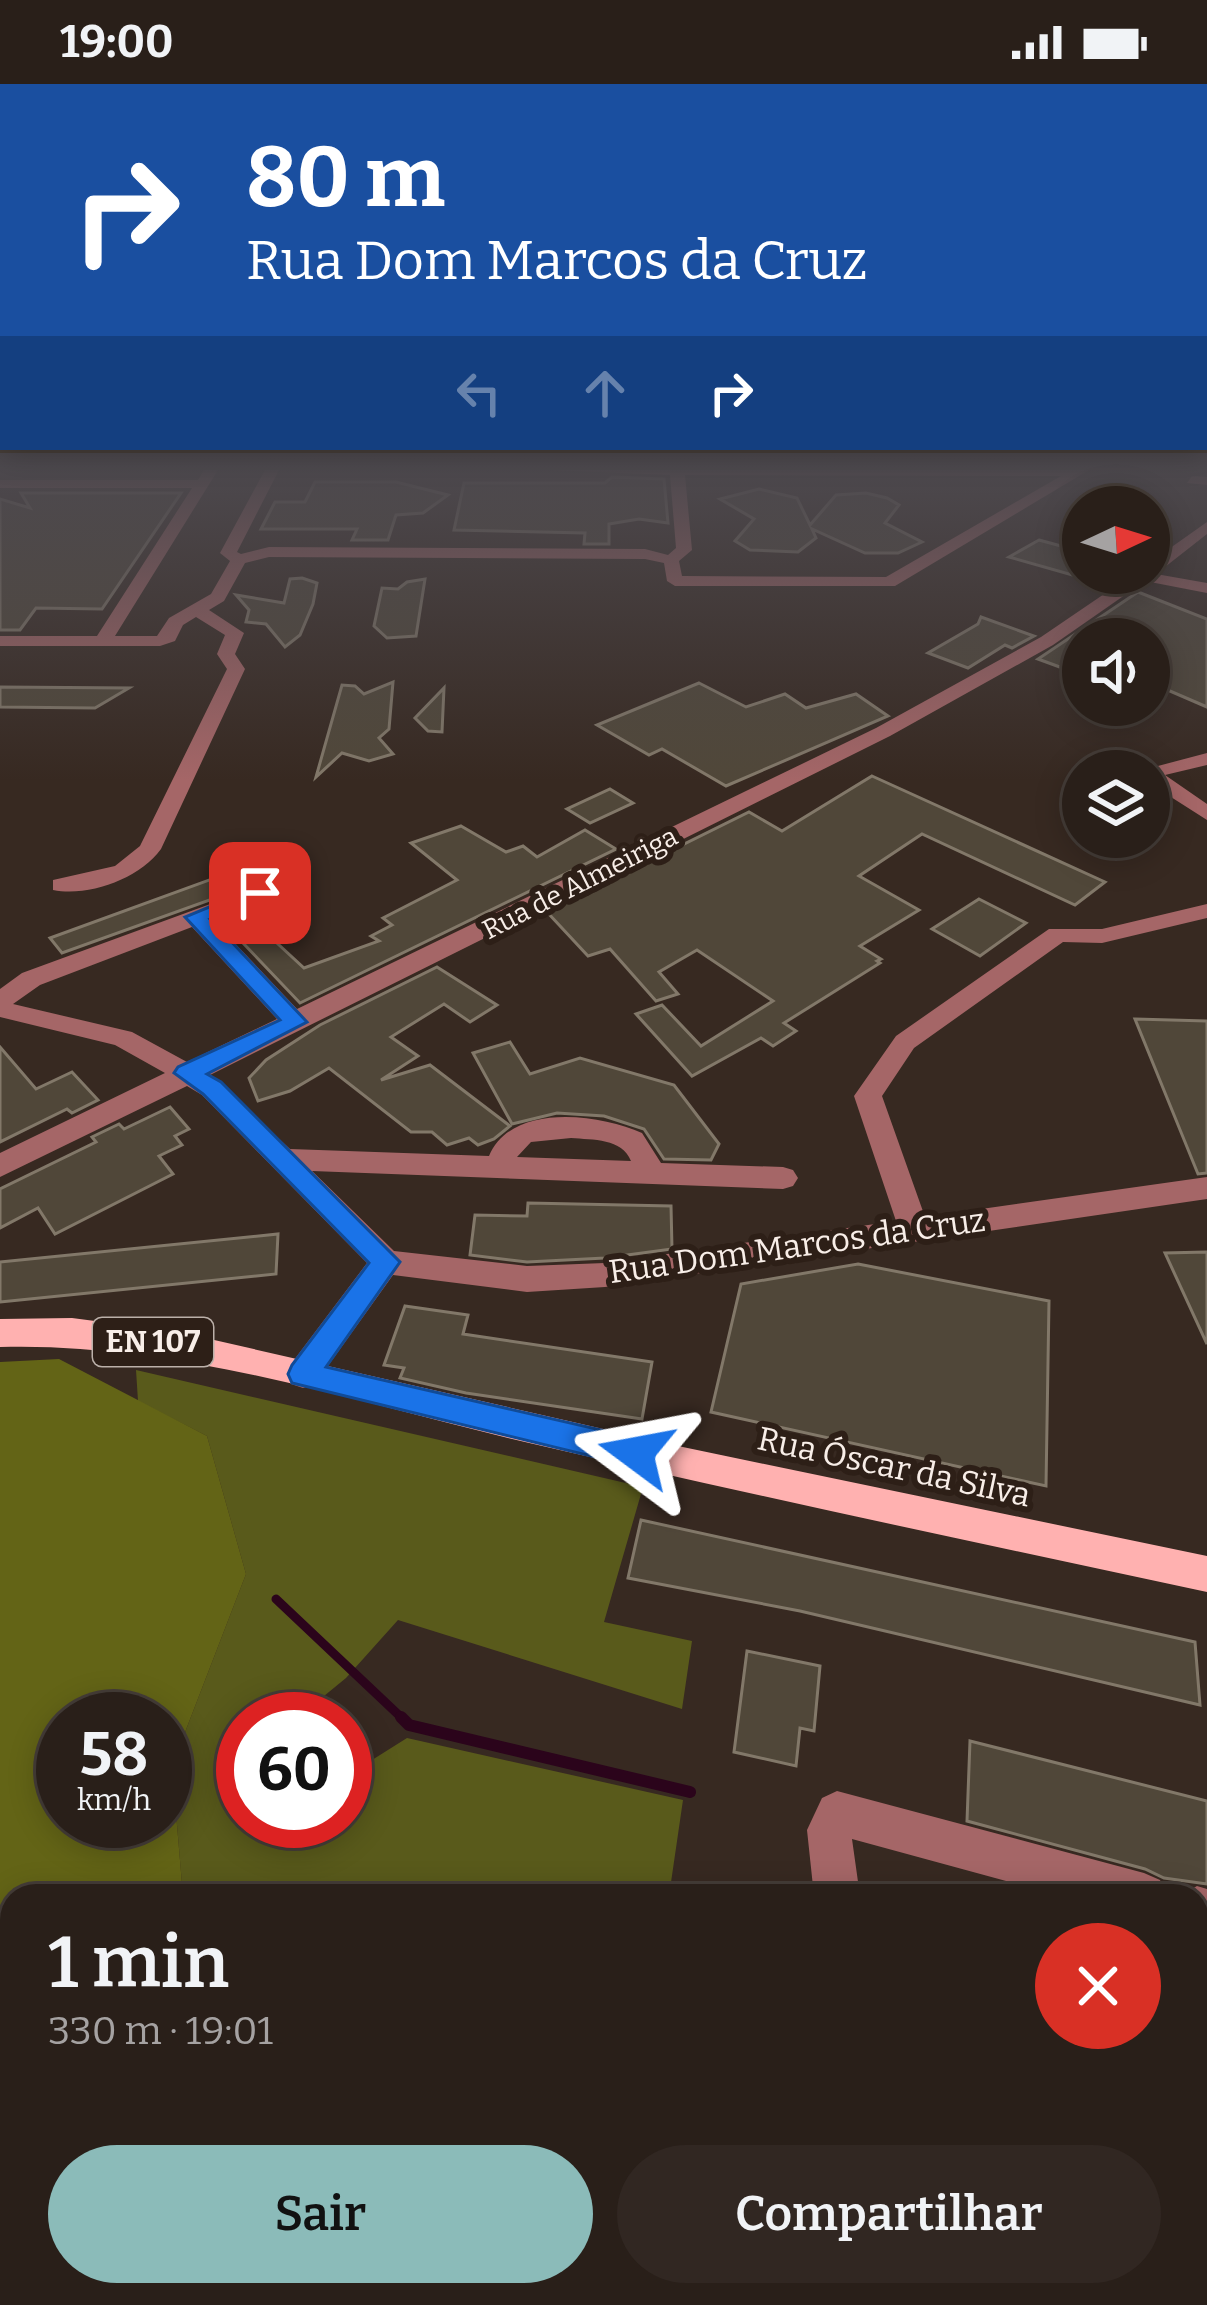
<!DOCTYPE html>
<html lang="pt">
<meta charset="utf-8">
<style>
:root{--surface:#291f19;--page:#312722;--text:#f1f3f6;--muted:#a5a2a2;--line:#453d38;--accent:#8bbbb9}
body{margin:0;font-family:Bitter,serif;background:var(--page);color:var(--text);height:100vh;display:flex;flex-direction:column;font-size:45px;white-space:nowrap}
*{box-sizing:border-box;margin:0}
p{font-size:39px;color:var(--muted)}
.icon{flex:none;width:66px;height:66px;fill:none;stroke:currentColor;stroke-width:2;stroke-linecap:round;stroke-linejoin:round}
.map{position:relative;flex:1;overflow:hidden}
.sheet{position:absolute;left:0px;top:1800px;width:1209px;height:423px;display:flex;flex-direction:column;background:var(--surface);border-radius:36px 36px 0 0;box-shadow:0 6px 30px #0003,0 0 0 3px var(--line)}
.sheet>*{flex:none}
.top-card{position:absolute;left:0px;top:0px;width:1209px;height:366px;box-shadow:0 6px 30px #0003,0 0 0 3px var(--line);background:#1a4fa0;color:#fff;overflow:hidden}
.needle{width:78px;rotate:86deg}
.buttons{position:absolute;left:1062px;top:402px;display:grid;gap:24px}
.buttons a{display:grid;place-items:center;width:108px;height:108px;border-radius:50%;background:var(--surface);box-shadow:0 6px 30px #0003,0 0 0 3px var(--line);font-size:60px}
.speed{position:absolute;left:36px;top:1608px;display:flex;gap:24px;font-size:60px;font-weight:700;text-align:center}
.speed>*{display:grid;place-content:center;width:156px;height:156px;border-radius:50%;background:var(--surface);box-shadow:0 6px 30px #0003,0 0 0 3px var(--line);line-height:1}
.speed small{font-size:30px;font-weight:400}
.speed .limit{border:18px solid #d22;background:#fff;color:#111}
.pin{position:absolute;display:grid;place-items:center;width:102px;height:102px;color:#fff;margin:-51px;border-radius:24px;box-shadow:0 6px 18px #0006}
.me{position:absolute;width:132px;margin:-66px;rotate:283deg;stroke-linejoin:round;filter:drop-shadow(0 0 9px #0008)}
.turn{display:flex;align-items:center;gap:42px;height:252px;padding:0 48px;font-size:54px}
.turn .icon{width:156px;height:156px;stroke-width:2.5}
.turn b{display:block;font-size:84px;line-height:102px}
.lanes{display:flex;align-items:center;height:114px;padding:0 48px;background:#0003;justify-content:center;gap:60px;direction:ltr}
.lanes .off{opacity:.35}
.round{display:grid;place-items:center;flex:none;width:126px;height:126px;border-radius:63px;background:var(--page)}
.overview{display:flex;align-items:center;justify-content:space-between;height:204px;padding:0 48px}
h1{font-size:72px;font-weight:600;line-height:90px}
.button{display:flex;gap:24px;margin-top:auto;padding:24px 48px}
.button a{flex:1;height:138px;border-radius:72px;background:var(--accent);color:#111;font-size:48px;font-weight:600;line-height:138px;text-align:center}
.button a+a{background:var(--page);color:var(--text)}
.status{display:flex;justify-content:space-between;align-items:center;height:84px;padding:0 60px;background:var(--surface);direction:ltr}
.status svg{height:33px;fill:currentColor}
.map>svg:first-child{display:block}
.green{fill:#595a1b}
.forest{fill:#636416;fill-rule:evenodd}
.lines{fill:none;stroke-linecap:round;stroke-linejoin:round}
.stream-far1{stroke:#2b041b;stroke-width:9}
.stream{stroke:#2b041b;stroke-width:12}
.building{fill:#504739;stroke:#827869;stroke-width:3}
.minor{fill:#a56667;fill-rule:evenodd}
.major{fill:#ffb1b0;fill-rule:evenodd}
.route{fill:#1a73e8;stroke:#114b97;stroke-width:3}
.labels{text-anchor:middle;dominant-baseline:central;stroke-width:12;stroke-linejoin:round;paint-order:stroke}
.far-street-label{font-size:27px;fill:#f8eee8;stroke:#2d1f17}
.shield{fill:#2d1f17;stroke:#bbb0a9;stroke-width:3}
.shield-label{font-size:30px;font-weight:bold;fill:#f8eee8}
.street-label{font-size:33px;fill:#f8eee8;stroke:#2d1f17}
</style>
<div class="status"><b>19:00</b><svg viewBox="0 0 49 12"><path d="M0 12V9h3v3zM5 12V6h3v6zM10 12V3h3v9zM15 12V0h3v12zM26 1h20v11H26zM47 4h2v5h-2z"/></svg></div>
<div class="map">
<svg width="1207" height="2221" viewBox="0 0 1207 2221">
<rect width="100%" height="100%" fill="#372921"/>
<g class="green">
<path d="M136,1286L643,1403L604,1538L692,1557L682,1625L398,1536L346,1594L296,1635H243V1737H345V1693L407,1654L683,1716L669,1812H183L172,1682L246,1490L207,1352L138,1317Z"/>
<path d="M12,2105V2211H134L130,2221H0V2113Z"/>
<path d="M234,2211H609L607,2221H283Z"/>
</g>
<path class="forest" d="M59,1275L207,1352L246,1490L172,1682L183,1812H12V2105L0,2113V1278ZM63,1635H165V1737H63Z"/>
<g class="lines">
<path class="stream-far1" d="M276,1515L404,1636"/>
<path class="stream" d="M401,1633L409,1641L690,1708"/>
</g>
<g class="building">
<path d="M612,393L664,395L668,439L639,435L609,440V460H584L585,449L454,446L464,399H605Z"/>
<path d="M315,398H396L448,411L423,429L396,431L388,456H352L357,445H261L275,418H305Z"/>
<path d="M759,405L797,414L810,441L836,411L866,409L887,414L899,421L885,439L922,458L898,469H865L812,445L816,454L798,468L750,466L735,457L754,435L720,415Z"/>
<path d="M21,409H181L102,525L36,524L20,546H0V415L30,424Z"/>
<path d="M1039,456L1083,468V494L1009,473Z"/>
<path d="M302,494L317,499L313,520L300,551L285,563L266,540L246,538L249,526L236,511L284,519L290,495Z"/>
<path d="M425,495L416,552L387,554L374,542L382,504L398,505L407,498Z"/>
<path d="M1138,508L1207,535V623L1149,598V555H1083V578L1068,586L1038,575Z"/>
<path d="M981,533L1034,552L1012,564L1005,561L968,584L928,569L978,540Z"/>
<path d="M393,598L389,645L379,654L393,670L369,677L342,669L316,693L342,601L355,602L364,610Z"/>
<path d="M699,599L746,623L785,610L806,624L856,610L888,632L726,702L662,665L649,671L597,641Z"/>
<path d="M0,603L129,604L95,624L0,623Z"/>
<path d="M444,604L442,648L428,647L415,634Z"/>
<path d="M872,692L1105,798L1075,821L922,750L859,792L919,826L860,862L881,875L877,877L880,879L784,939L796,947L773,962L761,954L692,992L636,930L662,921L701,962L773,917L697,866L659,888L678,910L656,917L610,865L588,872L547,828L749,728L782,747Z"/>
<path d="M610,705L633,719L590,739L567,725Z"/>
<path d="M461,742L506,768L523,762L537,773L585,746L616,765L300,919L243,859L266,849L304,884L379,857L371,852L392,841L383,834L457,796L411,759Z"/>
<path d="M278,771L293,786L62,869L50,854Z"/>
<path d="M979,815L1026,839L980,872L932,845Z"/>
<path d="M437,883L497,921L470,938L444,920L391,953L418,972L381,996L430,981L510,1042L494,1055L478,1061L469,1054L447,1061L432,1048H411L329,984L290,1007L258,1017L249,994L266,976L320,941Z"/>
<path d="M1135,935L1207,937V1089L1198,1090Z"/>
<path d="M510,958L530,990L580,974L674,1001L719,1060L711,1076L664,1075L644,1045L604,1032L557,1029L512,1040L473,969Z"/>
<path d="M0,963L36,1005L72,988L98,1016L72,1029L67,1025L0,1058Z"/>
<path d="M170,1023L189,1045L175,1052L182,1061L159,1072L173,1090L55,1150L38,1124L0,1144V1105L96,1058L92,1053L119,1040L124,1045Z"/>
<path d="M528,1119L671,1122L672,1165L605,1174L527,1178L470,1171L475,1131L527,1132Z"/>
<path d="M278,1150L276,1190L0,1218V1178Z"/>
<path d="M1207,1168V1260L1165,1169Z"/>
<path d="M858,1180L1049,1217L1046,1402L711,1328L741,1200Z"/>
<path d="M405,1222L468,1231L463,1250L652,1278L642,1335L466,1309L400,1294L404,1284L384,1281Z"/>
<path d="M641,1436L1195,1558L1200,1621L800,1527L628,1494Z"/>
<path d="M747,1567L820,1582L814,1647L800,1644L796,1682L734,1668Z"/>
<path d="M970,1657L1207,1717V1800L1164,1794L1145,1785L967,1737Z"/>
</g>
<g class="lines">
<g class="minor">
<path d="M204,386H218L115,552H157L169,534L211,510L230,477L220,469L265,386H279L237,468L241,470L269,463L645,465L668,471L676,464L670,391L550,386H1089L895,502H675L667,497L664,479L645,475L269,473L245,479L224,517L209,526L244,549L235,570L245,585L161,765C139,795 89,813 53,806V796L115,782L140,762L227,585L217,570L225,551L196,533L183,541L175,557L160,562H0V552H97L192,404H0V396H198ZM685,391L1061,392L886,493L682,492L679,477L692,466Z"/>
<path d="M1192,392L1207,393V401L1187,399Z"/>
<path d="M1207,438V450L1156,490L1207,499V509L1145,497L1053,561L890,652L210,991L290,1065L489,1072C511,1019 598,1029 642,1049L661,1079L783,1083L793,1086L798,1094L793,1102L783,1105L312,1087L394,1167L527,1182L605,1179L896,1137L854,1012L896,952L1049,845H1102L1207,820V834L1102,859L1063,858L914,964L882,1012L925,1133L1207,1093V1115L605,1203L527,1208L393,1191L315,1300L303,1304L291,1300L286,1290L291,1280L367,1179L202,1011L187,1002L0,1093V1069L165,989L115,961L0,933V905L22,889L292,790L304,797L300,802L212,835L297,925L876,644L1041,553L1135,489H1149V479ZM192,843L277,935L187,978L132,948L13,920L40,901ZM571,1054C593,1056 622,1054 631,1077L517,1073L531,1058Z"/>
<path d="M1207,669V681L1165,691L1207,720V736L1149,699V687H1139Z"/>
<path d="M837,1707L1144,1789L1160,1796L1167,1812H1061L852,1755L860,1812H814L807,1746L822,1714Z"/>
<path d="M1197,1802L1207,1805V1851L1197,1848V1812H1180Z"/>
<path d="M856,2211H910L911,2221H857Z"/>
</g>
<path class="major" d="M72,1234L179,1248L678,1362L1207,1472V1508C979,1459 751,1411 525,1358C353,1317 177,1258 0,1263V1235Z"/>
</g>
<linearGradient id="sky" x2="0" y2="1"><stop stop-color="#1e1712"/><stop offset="0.55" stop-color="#4d494e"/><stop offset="1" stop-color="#4d494e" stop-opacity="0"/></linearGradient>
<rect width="1207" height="697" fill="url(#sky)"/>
<path class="route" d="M260,802L271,809L268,813L210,835L307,938L207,990L221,998L400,1178L326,1283L636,1354L648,1358L653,1369L648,1379L636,1383L292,1299L288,1290L292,1281L369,1179L203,1010L174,989L178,983L280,936L185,833Z"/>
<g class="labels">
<g class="far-street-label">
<text transform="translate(580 799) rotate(-27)">Rua de Almeiriga</text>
</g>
<rect class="shield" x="93" y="1234" width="120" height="48" rx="9"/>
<g class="shield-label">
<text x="153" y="1258">EN 107</text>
</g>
<g class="street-label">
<text transform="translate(797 1162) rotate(-8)">Rua Dom Marcos da Cruz</text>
<text transform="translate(894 1383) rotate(12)">Rua Óscar da Silva</text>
</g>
</g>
</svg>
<div class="buttons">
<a><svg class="needle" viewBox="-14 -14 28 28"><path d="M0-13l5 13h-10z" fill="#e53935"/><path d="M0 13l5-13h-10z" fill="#a5a2a2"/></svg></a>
<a><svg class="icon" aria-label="sound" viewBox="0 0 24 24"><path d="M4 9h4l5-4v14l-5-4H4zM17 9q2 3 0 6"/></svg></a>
<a><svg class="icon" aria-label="layers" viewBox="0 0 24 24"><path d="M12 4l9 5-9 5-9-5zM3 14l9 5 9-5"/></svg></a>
</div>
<div class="speed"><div>58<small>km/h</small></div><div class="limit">60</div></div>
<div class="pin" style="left:260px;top:809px;background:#d93025"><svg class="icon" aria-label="arrive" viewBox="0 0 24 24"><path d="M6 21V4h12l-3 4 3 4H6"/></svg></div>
<svg class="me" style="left:636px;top:1369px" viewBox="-20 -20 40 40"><path d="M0-17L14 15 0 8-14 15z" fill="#1a73e8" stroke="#fff" stroke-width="4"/></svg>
<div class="top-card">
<div class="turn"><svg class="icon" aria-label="right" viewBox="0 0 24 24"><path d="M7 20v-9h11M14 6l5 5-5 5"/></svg><div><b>80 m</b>Rua Dom Marcos da Cruz</div></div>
<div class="lanes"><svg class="icon off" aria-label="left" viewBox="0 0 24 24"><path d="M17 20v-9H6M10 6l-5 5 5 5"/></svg><svg class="icon off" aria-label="ahead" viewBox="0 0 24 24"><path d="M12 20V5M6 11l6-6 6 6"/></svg><svg class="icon" aria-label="right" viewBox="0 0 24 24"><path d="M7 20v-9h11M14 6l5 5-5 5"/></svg></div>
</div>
<section class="sheet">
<div class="overview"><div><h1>1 min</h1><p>330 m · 19:01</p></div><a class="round" style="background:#d93025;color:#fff"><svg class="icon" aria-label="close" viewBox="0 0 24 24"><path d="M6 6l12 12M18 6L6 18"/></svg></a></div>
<div class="button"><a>Sair</a><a>Compartilhar</a></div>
</section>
</div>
